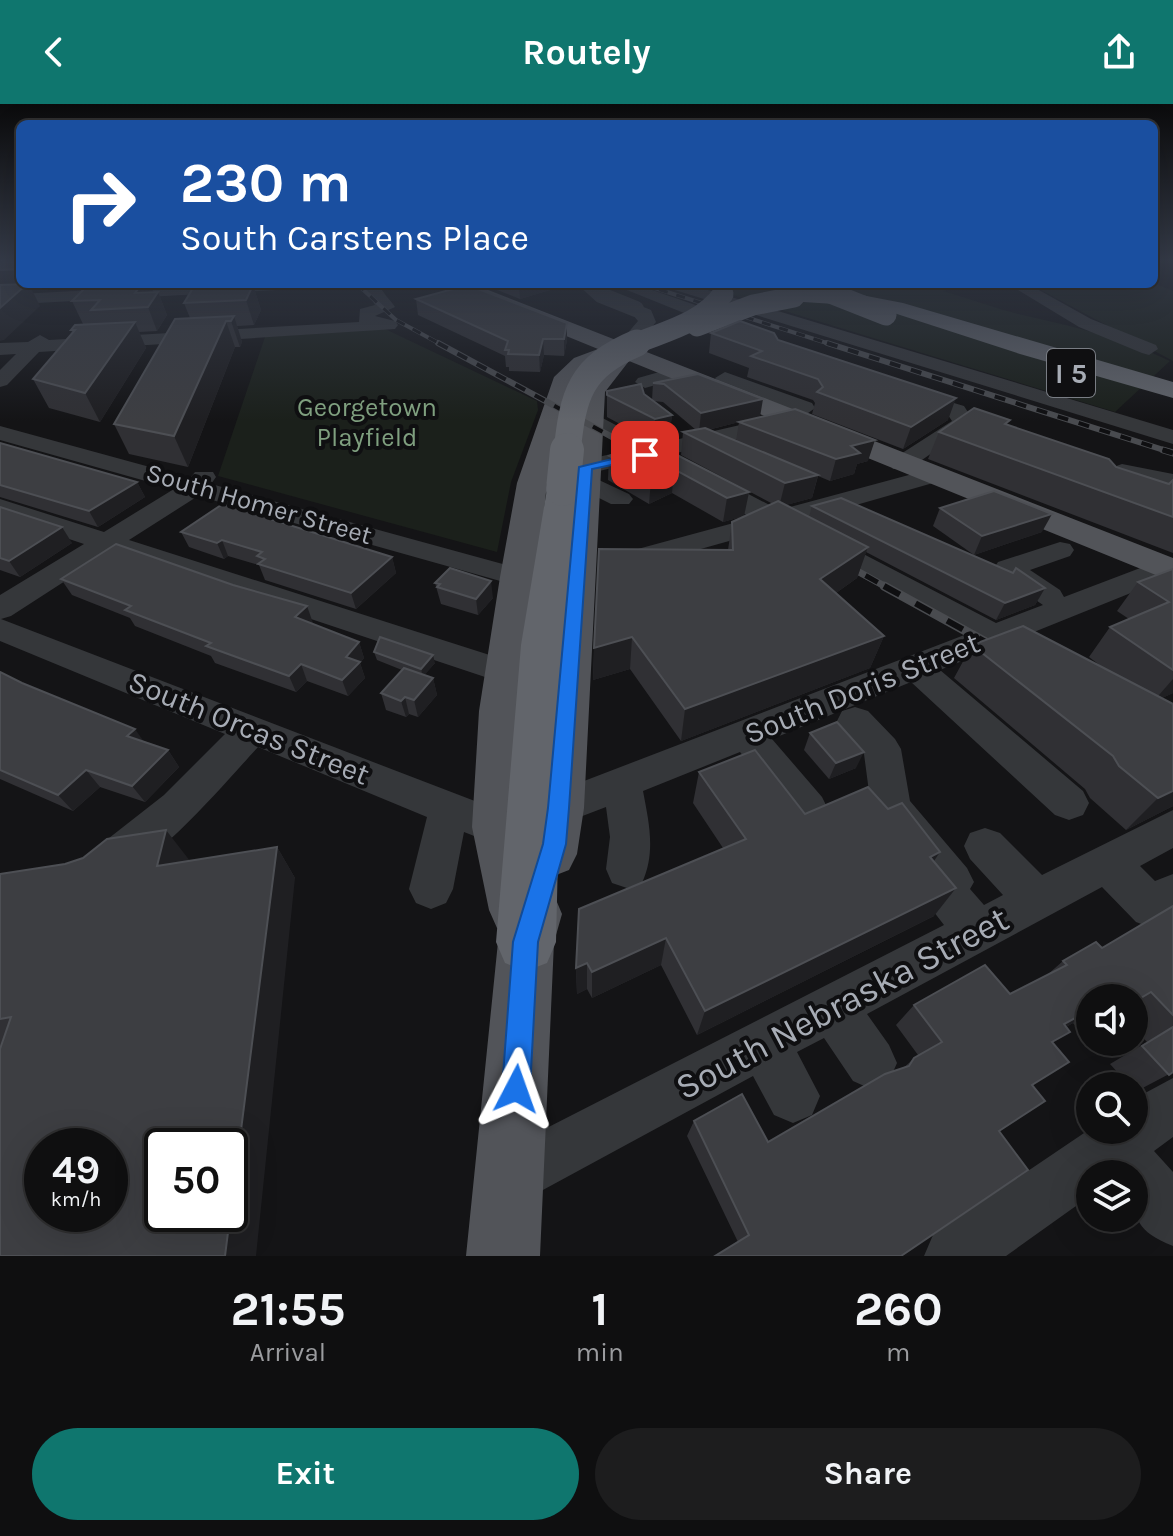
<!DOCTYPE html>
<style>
:root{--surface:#0f0f10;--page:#1d1d1e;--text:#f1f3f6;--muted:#9b9c9f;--line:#2f2f30;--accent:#0f766e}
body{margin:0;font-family:Karla,sans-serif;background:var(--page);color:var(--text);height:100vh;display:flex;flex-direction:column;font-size:30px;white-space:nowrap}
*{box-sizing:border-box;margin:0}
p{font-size:26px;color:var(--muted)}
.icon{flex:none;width:44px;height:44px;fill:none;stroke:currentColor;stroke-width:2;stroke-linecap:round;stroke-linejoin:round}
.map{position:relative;height:1152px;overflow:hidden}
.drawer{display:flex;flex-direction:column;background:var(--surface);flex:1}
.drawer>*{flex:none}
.hud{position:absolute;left:16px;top:16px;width:1142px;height:168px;border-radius:12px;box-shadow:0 8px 32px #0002,0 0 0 2px var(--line);background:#1a4fa0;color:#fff;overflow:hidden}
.fabs{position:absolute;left:1076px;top:880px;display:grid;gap:16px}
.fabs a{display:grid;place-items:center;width:72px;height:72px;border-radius:50%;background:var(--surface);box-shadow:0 8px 32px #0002,0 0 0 2px var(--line);font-size:40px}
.speed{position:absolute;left:24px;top:1024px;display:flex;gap:16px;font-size:40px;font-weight:700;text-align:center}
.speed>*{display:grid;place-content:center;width:104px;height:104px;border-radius:50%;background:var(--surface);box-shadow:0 8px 32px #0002,0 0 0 2px var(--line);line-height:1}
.speed small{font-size:20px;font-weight:400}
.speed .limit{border:4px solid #111;border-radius:12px;background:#fff;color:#111}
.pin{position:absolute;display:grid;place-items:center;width:68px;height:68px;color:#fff;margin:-34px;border-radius:16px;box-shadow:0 4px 12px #0006}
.me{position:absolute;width:88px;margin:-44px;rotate:4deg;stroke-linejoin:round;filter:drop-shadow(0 0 6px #0008)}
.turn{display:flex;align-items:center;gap:28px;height:168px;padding:0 32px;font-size:36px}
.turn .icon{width:104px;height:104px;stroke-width:2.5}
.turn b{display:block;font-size:56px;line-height:68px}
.eta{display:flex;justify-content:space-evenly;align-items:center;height:136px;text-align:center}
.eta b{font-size:48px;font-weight:700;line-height:56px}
.action{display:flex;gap:16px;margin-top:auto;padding:16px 32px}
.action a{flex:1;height:92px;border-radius:48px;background:var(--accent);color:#fff;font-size:32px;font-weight:700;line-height:92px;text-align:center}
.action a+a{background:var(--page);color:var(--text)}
header{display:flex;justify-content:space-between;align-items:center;height:104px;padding:0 32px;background:var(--accent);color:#fff;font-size:36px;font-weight:700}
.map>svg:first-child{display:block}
.green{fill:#1b201b}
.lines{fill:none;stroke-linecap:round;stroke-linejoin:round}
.minor{fill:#35373a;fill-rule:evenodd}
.major{fill:#525459;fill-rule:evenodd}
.highway{fill:#62656b;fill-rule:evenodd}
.rail-far3-casing{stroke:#494b4f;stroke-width:4}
.rail-far2-casing{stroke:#494b4f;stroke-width:6}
.rail-far1-casing{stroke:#494b4f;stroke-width:7}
.rail-casing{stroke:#494b4f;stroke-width:9}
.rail-far3{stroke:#0f0f11;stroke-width:3;stroke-dasharray:9;stroke-linecap:butt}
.rail-far2{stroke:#0f0f11;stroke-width:4;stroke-dasharray:11;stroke-linecap:butt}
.rail-far1{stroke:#0f0f11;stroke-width:5;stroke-dasharray:14;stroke-linecap:butt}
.rail{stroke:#0f0f11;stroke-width:6;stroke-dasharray:18;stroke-linecap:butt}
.minor-bridge{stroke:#35373a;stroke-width:16}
.highway-bridge-far2{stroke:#62656b;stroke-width:21}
.highway-bridge-far1{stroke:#62656b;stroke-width:27}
.highway-bridge{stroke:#62656b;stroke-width:34}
.wall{fill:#303034;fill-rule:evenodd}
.shaded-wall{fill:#1f1f22}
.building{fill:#3d3e42;stroke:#4d4f54;stroke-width:2;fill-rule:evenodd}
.route{fill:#1a73e8;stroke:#114b97;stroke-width:2}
.labels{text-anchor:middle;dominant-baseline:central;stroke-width:8;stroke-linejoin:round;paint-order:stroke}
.far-park-label{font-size:26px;fill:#7f9f7f;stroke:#0f0f11}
.far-street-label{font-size:26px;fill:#a7acb5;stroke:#0f0f11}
.shield{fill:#0f0f11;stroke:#797d84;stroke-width:2}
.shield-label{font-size:28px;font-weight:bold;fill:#a7acb5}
.street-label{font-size:30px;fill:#a7acb5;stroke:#0f0f11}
.near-street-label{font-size:36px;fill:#a7acb5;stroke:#0f0f11}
</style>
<header><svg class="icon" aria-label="back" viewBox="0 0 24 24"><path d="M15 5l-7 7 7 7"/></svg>Routely<svg class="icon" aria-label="share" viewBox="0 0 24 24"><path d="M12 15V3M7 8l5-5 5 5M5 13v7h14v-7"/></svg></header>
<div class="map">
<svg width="1173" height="1152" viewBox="0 0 1173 1152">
<rect width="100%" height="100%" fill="#141416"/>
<g class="green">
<path d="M1154,179L1173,187V257L1030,180Z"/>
<path d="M697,180H951L959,183L943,187C971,195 999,206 1027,212C1076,223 1125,235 1170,257L1115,308Z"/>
<path d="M385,225L537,297L538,306L511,378L497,448L218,372L265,233Z"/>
</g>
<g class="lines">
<g class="minor">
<path d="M0,156H19L0,161Z"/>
<path d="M207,180H302L294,185L0,201V191Z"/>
<path d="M363,180H379C383,190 389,194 395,203L375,212L395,217L398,221L395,225L39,248L7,281L0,283V266L16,250L0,251V239L28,238L40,231L49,236L359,218L360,205L375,201Z"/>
<path d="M612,180H635L701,203L703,207L695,212L689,211Z"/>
<path d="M663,180H688L1173,326V340L665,183Z"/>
<path d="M1008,180H1028L1091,215L1156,241L1158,245L1149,251L1142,249L1079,223Z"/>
<path d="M636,200L651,206L656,218L630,249H616L614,245L638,217L628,205Z"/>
<path d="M677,263L684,265L687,269L684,273L645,284L635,278L638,274Z"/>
<path d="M725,268L812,299L815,304L788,324L672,350L779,406L931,365L940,367L943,372L940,377L800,417L996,519L1043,501L998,470L994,464L998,458L1060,438L1070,440L1074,446L1070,452L1030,466L1060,486L1064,493L1156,458L1173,457V472L940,566L1083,687L1089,699L1083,711L1069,716L1055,711L911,578L772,635L822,693L828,705L822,717L808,722L794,717L740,648L643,687C649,719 656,748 642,779L627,784L612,779L606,765L610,733L606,703L559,721L545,716L539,704L545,692L967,530L772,425L622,467L612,464L608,458L612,452L752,414L647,356L586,370L629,390L633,395L629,400H611L575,382L572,377L575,372L584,370L574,363L577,358L628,346L578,316L589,309L597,311L653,341L775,313L787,305L718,278L715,274Z"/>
<path d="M907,285L964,302L975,319L909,365H893L889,360L893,355L952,317L948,311L900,295L897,291Z"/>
<path d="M0,322L190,374L195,368H213L216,373L211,380L528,467L533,473L528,479L518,482L198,392L129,436L518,560L523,568L518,576L506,580L110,448L11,512L1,515L511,711L517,723L511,735L497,741L464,728L453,785L446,799L431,805L416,799L409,785L427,713L258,643C222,682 158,759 110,777L95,771L89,758L95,745L164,691L225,630L0,537V491L84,440L0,412V395L104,428L174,385L0,336Z"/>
<path d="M1122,360L1173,370V384L1128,375L1118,388H1100L1096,383C1103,373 1110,363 1122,360Z"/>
<path d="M855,603L868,607L895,635L901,645L910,697L967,764L974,778L970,785L984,801L1003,791L970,755L964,742L970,729L985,724L1000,729L1042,771L1173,706V744L1140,762L1155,777L1173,770V814L1152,824L1136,818L1102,783L867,910L889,941L897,959L889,977L871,985L853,977L824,934L797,948L820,992L812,1011L793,1019L774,1011L753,972L530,1093L510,1102L490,1093L481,1073L490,1053L944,821L927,799L920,785L924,776L877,715L871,703L864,650L837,617L842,607Z"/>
<path d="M1173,974V1033L1154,1047L1173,1068V1142C1131,1125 1134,1111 1134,1070H1090V1092L1006,1152H924L933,1131L1090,1025L1134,1026V995Z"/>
</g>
<path class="major" d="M446,180H473L1173,454V478L629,257L605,288L584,704L577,750L569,766L551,773L534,767L539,786L554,791L562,810L554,838L540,1152H466L498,838L501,826L497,824L489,806L472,723L479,607L500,473L517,379L554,273L574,254L598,245L449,184ZM602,259L589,272L579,288L534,704L527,741L522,723L523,607L547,379L578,276L590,264Z"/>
<g class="highway">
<path d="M794,187L851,189L903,199L1173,278V294L1020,250L897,210L851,201L787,197L783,193Z"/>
<path d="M563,375L575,378L579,385L563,541L556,838L547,859L526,867L505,859L496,838L521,541L547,385L551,378Z"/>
</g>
<defs>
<g id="rail-far3">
<path d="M357,180L396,216L442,241"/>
<path d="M642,180L833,241"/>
</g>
<g id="rail-far2">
<path d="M438,239L640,348"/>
<path d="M827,239L1170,348"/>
</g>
<g id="rail-far1">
<path d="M636,346L651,354"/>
<path d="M1163,346L1173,349"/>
<path d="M841,458L888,484"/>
</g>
<path id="rail" d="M884,482L1002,547"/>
</defs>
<use href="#rail-far3" class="rail-far3-casing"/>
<use href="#rail-far2" class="rail-far2-casing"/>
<use href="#rail-far1" class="rail-far1-casing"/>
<use href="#rail" class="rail-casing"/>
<use href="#rail-far3" class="rail-far3"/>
<use href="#rail-far2" class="rail-far2"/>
<use href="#rail-far1" class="rail-far1"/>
<use href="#rail" class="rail"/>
<path class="minor-bridge" d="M589,180L601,191L636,205"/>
<g class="highway-bridge-far2">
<path d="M810,181L886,211"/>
<path d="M697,222L753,201L794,193"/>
<path d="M632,241C665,227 701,220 723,190"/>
</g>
<path class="highway-bridge-far1" d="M567,348C573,290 580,263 637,239"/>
<path class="highway-bridge" d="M563,385L567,346"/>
</g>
<g class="wall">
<path d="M89,180H151L153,188H158L167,211L157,227L139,228L146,244L100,318L49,304L33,275L72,228L71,226L83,220L72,197Z"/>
<path d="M491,180H570L520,195L492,184Z"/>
<path d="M253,181L261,206L254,221L237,222L242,238L240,243H235L188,363L129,350L114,320L190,214L184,199Z"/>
<path d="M416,195L567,236L564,252L544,251L540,268L509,267V263H506L505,252L418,211Z"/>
<path d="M711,229L778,236L948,316L903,345L812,310L815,299L813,296L747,273L749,264L709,249Z"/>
<path d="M698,270L760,313L868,357L857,360L854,370L830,377L818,372L812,394L786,401L809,413L812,402L1045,484L1035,501L996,516L866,448L857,474L836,489L884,532L870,564L681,637L630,565L593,576L594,544L728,446L732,418L773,400L681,351L683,328L696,326L663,298L653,297L672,311L669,334L653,338L607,313V287L644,290L652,296L653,279ZM739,318L736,337L708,326Z"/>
<path d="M1008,321L1116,363L1169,380L1173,376V449L928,355L939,328Z"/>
<path d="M648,336L749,388L744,412L723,418L672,389L649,400L608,376L609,352Z"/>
<path d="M0,339L137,378L145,393L98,423L0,393Z"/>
<path d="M0,403L72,439L20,473L0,466Z"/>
<path d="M940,404L1042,428L974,451L933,422Z"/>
<path d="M263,407L265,411L277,418L392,453L396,469L356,505L265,476L259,461L228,452L224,455L189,443L181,428Z"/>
<path d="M1173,465V589L1162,594L1173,702L1126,726L1090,694L1085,685L954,574L972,541L1106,566L1089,553L1110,523L1129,515L1117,507L1138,478Z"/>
<path d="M61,475L313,519L312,520L359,538L364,554L360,559L365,574L348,592L307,577L296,588L215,559L211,552L135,522L130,514L72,491Z"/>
<path d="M435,479L493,494L478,511L441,500Z"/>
<path d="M374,548L435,559L424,571L433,574L437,591L418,613L409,610L406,613L386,606L381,589L402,566L377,556Z"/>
<path d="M0,568L144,638L168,646L179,663L145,698L100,683L73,707L0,675Z"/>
<path d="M810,629L856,664L829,675L804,646Z"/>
<path d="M699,668L805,710L934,757V812L697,931L661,861L592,894L587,885L577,890L576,864L723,744L693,699Z"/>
<path d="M277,743L295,774L0,1152V770L65,760L190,757Z"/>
<path d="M1173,802V968L1135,988L1134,982H1130L1110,960L1147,938L1134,924V894H1090V926L1083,930L1073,919L1066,923L738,1138L687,1032L694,1017L768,1038L902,965L918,951L896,921L914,901L1010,890L1047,871L1063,857L1102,844Z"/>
</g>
<g class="shaded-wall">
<path d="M2,156H10L15,165H20V180H45L40,186H32L40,202L4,236L0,237V161Z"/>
<path d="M142,180H150L155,193L158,188L167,211L157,227L148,203L135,189Z"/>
<path d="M519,180H570L520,195Z"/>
<path d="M253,181L261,206L254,221L246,196Z"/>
<path d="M234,212L242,238L240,243L231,217Z"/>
<path d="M226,217L235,243L188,363L174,332Z"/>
<path d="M135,218L146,244L100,318L85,289Z"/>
<path d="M567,219V236L564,252V235Z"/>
<path d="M543,235L544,251L540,268L539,251Z"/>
<path d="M956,294L948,316L903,345L911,323Z"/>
<path d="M763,295L760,313L699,328L701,309Z"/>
<path d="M672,311L669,334L653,338L655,315Z"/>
<path d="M875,336L868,357L857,360L854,370L830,377L836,355L851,342Z"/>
<path d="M674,365L672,389L649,400L651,376Z"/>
<path d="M818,371L812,394L779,403L785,379Z"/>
<path d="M137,378L145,393L98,423L89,407Z"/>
<path d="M749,388L744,412L723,418L727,394Z"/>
<path d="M1052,410L1042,428L974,451L982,432Z"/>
<path d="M62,423L72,439L20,473L9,457Z"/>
<path d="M222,436L228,452L224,455L217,439Z"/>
<path d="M868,443L857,474L811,507L820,475Z"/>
<path d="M392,453L396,469L356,505L351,489Z"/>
<path d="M491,477L493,494L478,511L476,495Z"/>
<path d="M1045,484L1035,501L996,516L1005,499Z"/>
<path d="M307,502L313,519L301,529L295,513Z"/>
<path d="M884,532L870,564L681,637L685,605Z"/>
<path d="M632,533L630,565L593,576L594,544Z"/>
<path d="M359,538L364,554L360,559L365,574L348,592L342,576L346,553Z"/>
<path d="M433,551L435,559L423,573L421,565Z"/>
<path d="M301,560L307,577L296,588L289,572Z"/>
<path d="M433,574L437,591L418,613L414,596Z"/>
<path d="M1173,575V589L1152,599Z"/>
<path d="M405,593L409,610L406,613L401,597Z"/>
<path d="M135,625L147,642L127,632Z"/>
<path d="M168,646L179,663L145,698L132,682Z"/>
<path d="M864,648L856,664L829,675L836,659Z"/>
<path d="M86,666L100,683L73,707L58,691Z"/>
<path d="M1173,687V702L1126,726L1158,694Z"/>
<path d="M166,726L190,757L157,762Z"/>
<path d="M277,743L295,774L256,1152H225Z"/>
<path d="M940,748L920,778L930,753Z"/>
<path d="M956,784L934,812L697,931L705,907Z"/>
<path d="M666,834L661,861L592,894V868Z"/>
<path d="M587,859V885L577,890L576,864Z"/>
<path d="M1090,906V907L1073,919L1037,939L1064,920Z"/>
</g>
<g class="building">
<path d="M0,156H3L1,157L20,158V165L0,166Z"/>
<path d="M27,180L0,204V181Z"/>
<path d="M89,180H142L135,189L158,188L148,203L91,206L100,196L72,197Z"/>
<path d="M253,181L246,196L184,199L193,184Z"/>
<path d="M468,181L567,219L564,235H543L539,251L508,250L509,246H505L508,237L416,195Z"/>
<path d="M234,212L231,217H226L174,332L114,320L175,215Z"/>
<path d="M740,217L774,229L778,236L956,294L911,323L817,288L823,283L818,275L751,252L762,247L711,229Z"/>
<path d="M135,218L85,289L33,275L75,226H71L75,221Z"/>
<path d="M698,270L763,295L701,309L664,280L653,279Z"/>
<path d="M641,280L644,290L672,311L655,315L607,291V287Z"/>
<path d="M974,304L1010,316L1005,320L1109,355L1116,363L1169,380L1173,376V413L939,328Z"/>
<path d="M795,305L875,336L851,342L860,349L836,355L739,318Z"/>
<path d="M705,324L818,371L785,379L683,328Z"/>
<path d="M648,336L749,388L727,394L674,365L651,376L609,352Z"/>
<path d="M0,339L137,378L89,407L0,381Z"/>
<path d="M994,387L1052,410L982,432L940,404Z"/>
<path d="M841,394L1013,469L1016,464L1045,484L1005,499L812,402Z"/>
<path d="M230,395L258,404L263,407L259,410L276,414L273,416L392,453L351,489L258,460L265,455L257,452L262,448L222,436L217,439L181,428Z"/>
<path d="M778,397L868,443L820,475L884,532L685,605L632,533L594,544L599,445L733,446L732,418Z"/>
<path d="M0,403L62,423L9,457L0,454Z"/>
<path d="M116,440L233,481L307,502L295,513L359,538L346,553L360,558L342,576L301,560L289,572L206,542L211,539L125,506L131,502L61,475Z"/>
<path d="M450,464L491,477L476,495L437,483L440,480L435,479Z"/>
<path d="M1173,465V566L1110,523L1169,498L1138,478Z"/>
<path d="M1023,522L1173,600V687L1158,694L1119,662L1113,652L972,541Z"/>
<path d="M380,533L433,551L421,565L374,548Z"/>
<path d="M404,564L433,574L414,596L405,593L401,597L381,589Z"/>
<path d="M0,568L22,579L135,625L127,632L168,646L132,682L86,666L58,691L0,666Z"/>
<path d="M837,618L864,648L836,659L810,629Z"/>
<path d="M755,646L805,710L868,683L888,705L902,699L940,748L930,753L956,784L705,907L666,834L592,868L587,859L576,864L579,805L746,735L699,668Z"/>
<path d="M166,726L157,762L277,743L225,1152H0V945L11,913L0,915V770L65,760L83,754L107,735ZM42,1042H110V1110H42ZM162,1042H230V1110H162Z"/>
<path d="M1173,802V911L1151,888L1134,898V894H1090V906L1064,920L1070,928L1052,938L1069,958L1032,981L1045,997L999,1027L1028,1066L901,1152H715L749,1131L694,1017L742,990L768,1038L885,970L909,962L914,954L942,938L914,901L985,861L1010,890L1067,861L1063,857L1096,838L1102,844Z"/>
<path d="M1173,923V968L1169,971L1142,942Z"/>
</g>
<linearGradient id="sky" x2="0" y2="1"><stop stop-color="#0b0b0c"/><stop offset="0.49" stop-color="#343a47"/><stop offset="1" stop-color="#343a47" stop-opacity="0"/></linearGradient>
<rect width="1173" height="317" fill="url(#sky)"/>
<path class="route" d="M645,347L652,351L650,353L592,365L569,704L566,740L538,838L530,985L526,995L516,999L506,995L502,985L513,838L543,740L548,704L579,363Z"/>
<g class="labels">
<g class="far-park-label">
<text x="367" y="303">Georgetown<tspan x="367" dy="30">Playfield</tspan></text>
</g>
<g class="far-street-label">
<text transform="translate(259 400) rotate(16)">South Homer Street</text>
</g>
<rect class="shield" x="1047" y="245" width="48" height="48" rx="6"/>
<g class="shield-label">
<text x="1071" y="269">I 5</text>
</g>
<g class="street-label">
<text transform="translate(862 584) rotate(-22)">South Doris Street</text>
<text transform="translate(249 624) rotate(22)">South Orcas Street</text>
</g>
<g class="near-street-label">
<text transform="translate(842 899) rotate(-28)">South Nebraska Street</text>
</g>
</g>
</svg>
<div class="fabs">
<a><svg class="icon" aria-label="sound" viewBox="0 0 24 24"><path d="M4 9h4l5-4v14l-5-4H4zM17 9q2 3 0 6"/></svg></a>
<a><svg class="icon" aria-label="search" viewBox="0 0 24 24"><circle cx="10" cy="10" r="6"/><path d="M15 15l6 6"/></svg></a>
<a><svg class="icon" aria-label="layers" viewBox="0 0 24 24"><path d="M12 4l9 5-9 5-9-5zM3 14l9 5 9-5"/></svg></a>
</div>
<div class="speed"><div>49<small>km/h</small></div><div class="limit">50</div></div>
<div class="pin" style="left:645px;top:351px;background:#d93025"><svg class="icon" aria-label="arrive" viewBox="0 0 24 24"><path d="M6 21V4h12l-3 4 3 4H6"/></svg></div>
<svg class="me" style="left:516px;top:985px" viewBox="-20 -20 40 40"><path d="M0-17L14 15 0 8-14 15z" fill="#1a73e8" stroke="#fff" stroke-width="4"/></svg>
<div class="hud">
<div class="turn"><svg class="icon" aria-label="right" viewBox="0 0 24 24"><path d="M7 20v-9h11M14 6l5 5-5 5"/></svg><div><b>230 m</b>South Carstens Place</div></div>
</div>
</div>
<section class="drawer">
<div class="eta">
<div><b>21:55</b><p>Arrival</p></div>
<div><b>1</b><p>min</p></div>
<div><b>260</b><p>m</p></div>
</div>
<div class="action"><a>Exit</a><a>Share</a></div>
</section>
